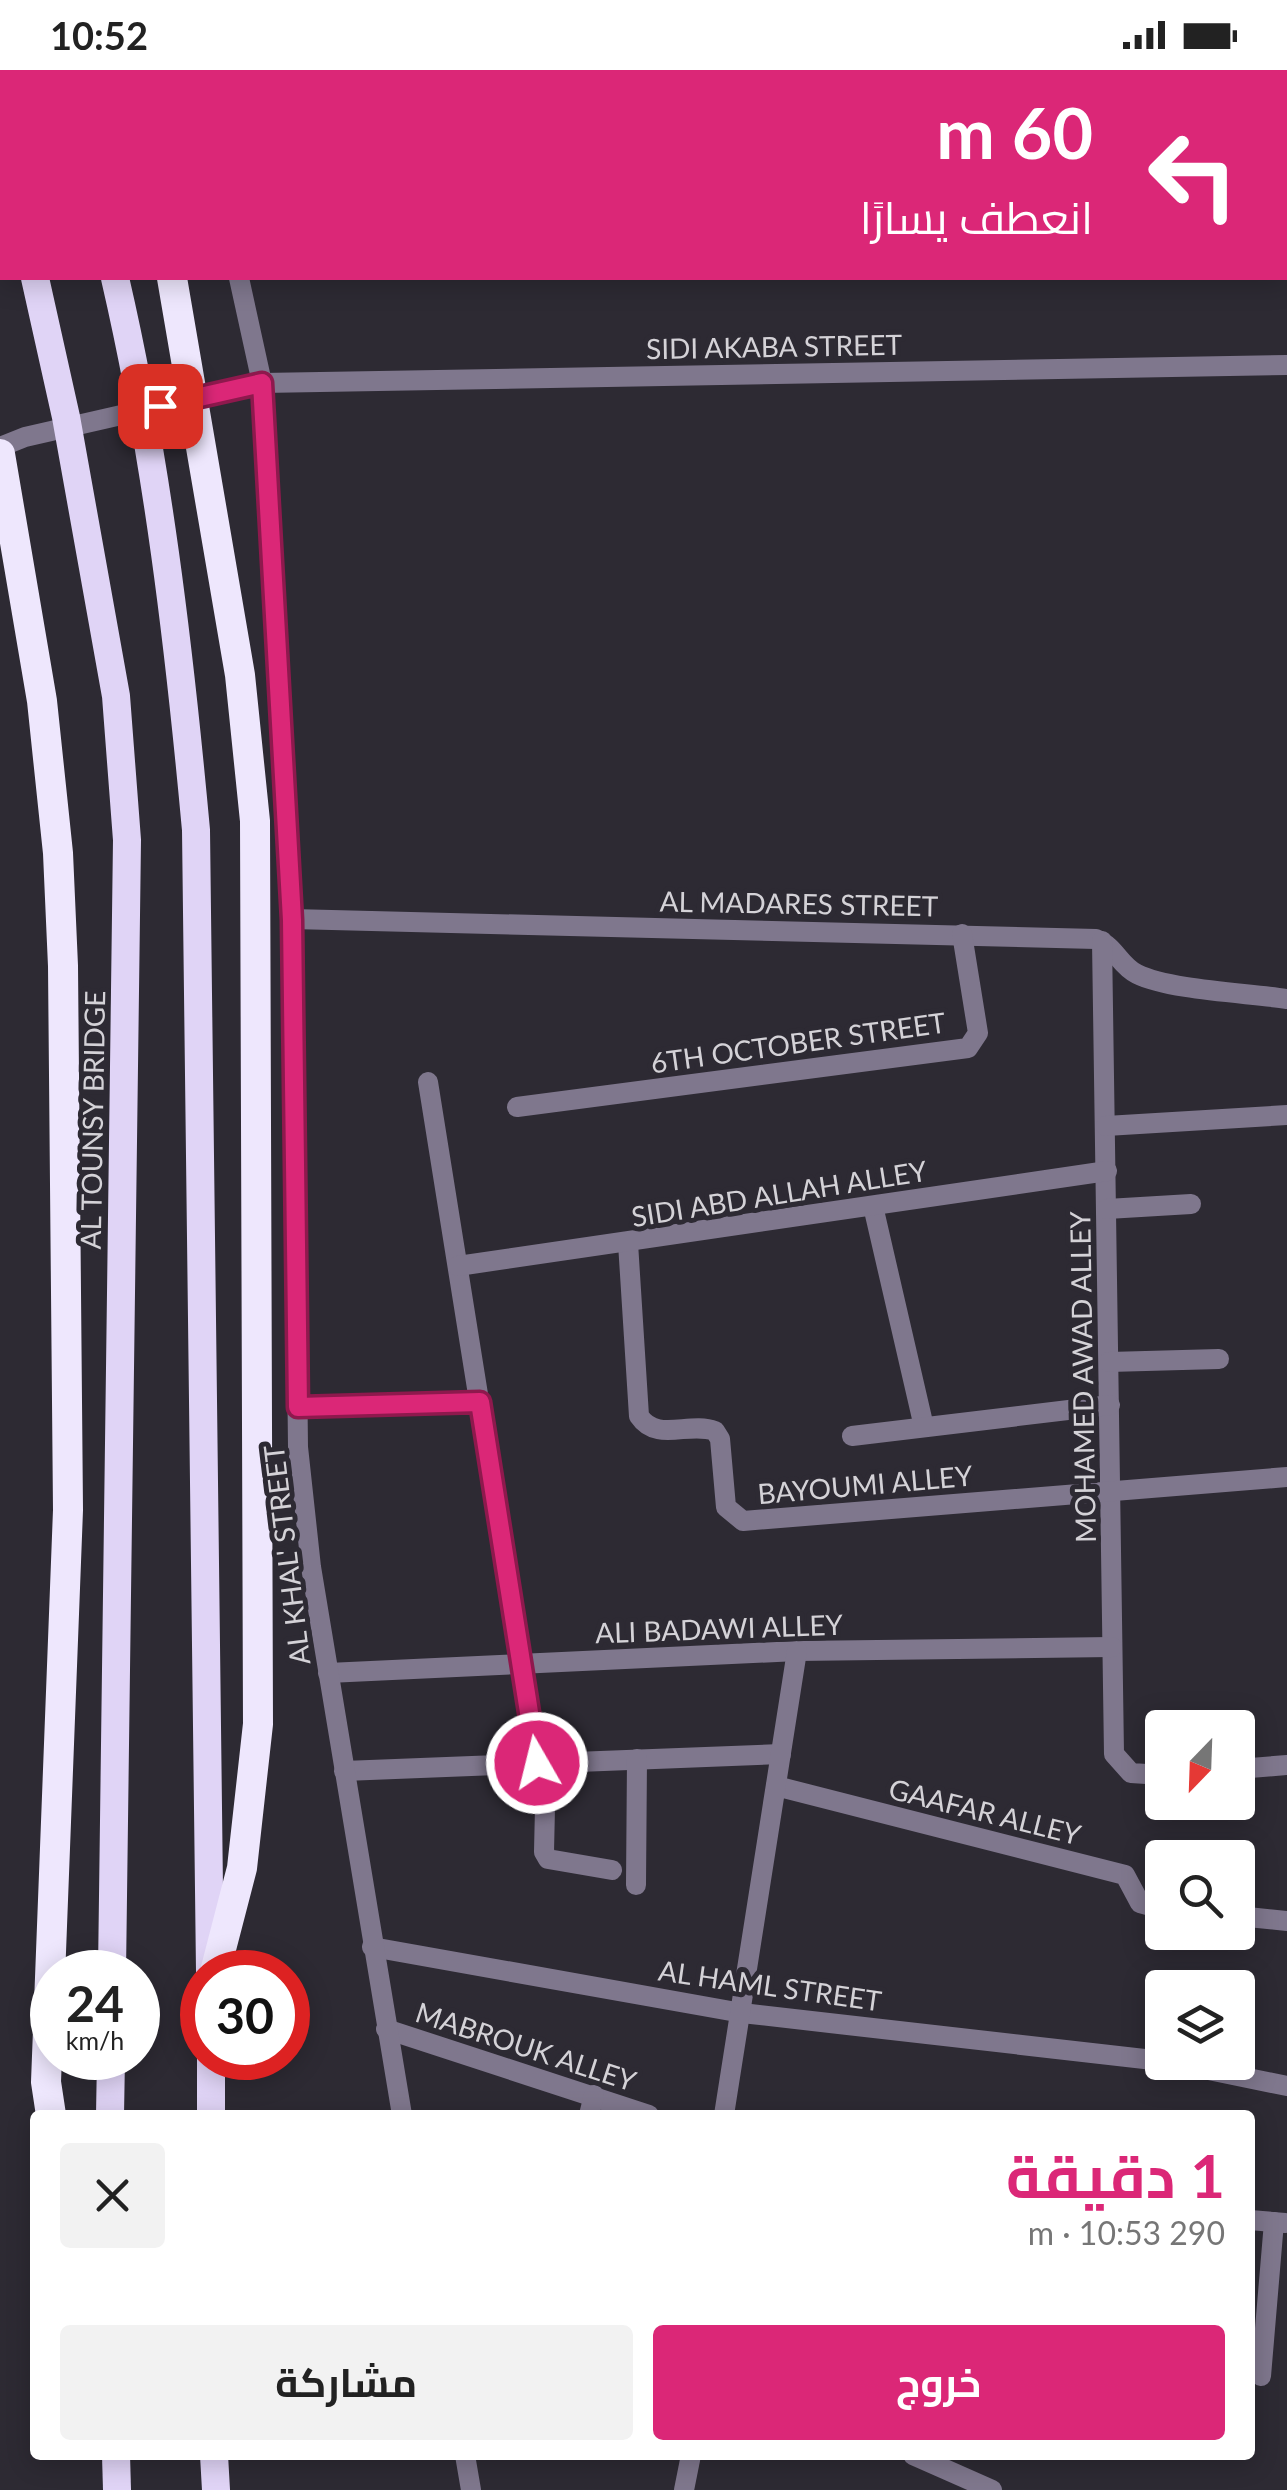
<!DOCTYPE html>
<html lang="ar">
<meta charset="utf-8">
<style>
:root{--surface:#fff;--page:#f2f2f2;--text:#222;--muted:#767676;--accent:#db2777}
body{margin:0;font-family:Lato,Cairo,sans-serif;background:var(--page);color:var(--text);direction:rtl;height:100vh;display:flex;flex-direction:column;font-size:38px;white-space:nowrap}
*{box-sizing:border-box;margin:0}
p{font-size:32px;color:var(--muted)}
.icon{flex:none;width:55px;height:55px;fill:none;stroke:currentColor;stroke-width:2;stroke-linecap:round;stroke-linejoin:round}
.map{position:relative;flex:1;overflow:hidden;direction:ltr}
.drawer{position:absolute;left:30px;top:2040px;width:1225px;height:350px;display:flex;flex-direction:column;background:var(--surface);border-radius:10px;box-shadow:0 5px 25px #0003;direction:rtl}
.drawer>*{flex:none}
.banner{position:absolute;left:0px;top:0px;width:1288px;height:210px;box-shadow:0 5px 25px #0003;direction:rtl;background:#db2777;color:#fff;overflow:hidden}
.needle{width:65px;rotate:203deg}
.controls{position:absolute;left:1145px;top:1640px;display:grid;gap:20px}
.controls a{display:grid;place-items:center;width:110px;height:110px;border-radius:10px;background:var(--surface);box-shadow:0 5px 25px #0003;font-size:50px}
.speed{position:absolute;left:30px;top:1880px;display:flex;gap:20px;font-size:50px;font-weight:700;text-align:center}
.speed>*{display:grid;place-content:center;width:130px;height:130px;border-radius:50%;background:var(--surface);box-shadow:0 5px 25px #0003;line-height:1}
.speed small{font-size:25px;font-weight:400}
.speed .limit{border:15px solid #d22;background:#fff;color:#111}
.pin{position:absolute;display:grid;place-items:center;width:85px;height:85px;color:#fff;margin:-42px;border-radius:20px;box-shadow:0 5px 15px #0006}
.me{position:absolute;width:110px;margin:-55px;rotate:352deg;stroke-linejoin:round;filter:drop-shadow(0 0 8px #0008)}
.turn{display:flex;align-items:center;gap:35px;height:210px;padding:0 30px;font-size:45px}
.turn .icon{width:130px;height:130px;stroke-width:2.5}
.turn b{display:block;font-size:70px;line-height:85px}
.round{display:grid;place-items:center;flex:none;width:105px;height:105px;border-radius:10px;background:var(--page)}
.summary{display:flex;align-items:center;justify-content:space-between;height:170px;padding:0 30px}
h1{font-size:60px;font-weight:700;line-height:75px;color:var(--accent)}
.primary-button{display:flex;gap:20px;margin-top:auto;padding:20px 30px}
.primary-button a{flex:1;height:115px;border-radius:10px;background:var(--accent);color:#fff;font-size:40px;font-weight:700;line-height:115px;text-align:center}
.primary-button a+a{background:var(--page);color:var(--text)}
.status{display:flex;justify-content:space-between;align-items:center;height:70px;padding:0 50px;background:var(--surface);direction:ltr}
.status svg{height:28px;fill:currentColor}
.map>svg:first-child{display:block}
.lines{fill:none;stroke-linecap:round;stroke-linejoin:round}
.service{stroke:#7f778d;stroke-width:20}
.minor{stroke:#7f778d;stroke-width:20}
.tertiary{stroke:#7f778d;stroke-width:20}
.trunk{stroke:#e0d4f6;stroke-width:28}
.motorway{stroke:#eee7fd;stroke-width:30}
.trunk-bridge{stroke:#e0d4f6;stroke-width:28}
.motorway-bridge{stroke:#eee7fd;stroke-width:30}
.route-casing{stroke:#8e194d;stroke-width:25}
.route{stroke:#db2777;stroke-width:18}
.labels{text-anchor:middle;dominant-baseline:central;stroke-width:10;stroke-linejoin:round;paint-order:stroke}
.street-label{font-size:28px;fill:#d4d2d7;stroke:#2d2a33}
</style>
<div class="status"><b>10:52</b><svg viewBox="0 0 49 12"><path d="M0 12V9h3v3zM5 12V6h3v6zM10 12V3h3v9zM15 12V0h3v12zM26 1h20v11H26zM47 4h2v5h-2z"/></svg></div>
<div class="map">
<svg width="1287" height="2420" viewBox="0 0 1287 2420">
<rect width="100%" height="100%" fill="#2d2a33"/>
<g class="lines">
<g class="service">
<path d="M193,0L194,2"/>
<path d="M1285,5L1287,10"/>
<path d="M239,208L262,313"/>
</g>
<g class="minor">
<path d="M0,377L25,367L262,313"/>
<path d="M292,849L1096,869C1116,877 1119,895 1137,904C1169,920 1248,923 1287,929"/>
<path d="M1102,871L1114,1684L1131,1703L1162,1705"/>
<path d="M428,1012L537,1693"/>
<path d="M517,1037L968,978L978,963L962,864"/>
<path d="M1106,1056L1287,1045"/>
<path d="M873,1136L924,1357"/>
<path d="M1107,1139L1191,1134"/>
<path d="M628,1173L639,1346C657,1373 689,1351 715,1361L720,1369L726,1437L743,1451L1287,1407"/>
<path d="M458,1196L1107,1101"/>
<path d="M1109,1292L1219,1289"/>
<path d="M298,1337L480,1332"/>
<path d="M852,1366L1110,1335"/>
<path d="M328,1603L797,1581L1112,1577"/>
<path d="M546,1693L544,1782L548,1789L612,1800"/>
<path d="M1238,1699L1287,1695"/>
<path d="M344,1701L781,1684"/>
<path d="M776,1716L1125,1805L1140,1833L1162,1839"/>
<path d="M636,1815L637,1689"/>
<path d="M1238,1846L1287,1851"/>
<path d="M372,1877L742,1943L1162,1991"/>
<path d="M386,1959L649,2045"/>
<path d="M1170,1992L1287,2016"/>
<path d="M589,2045L594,2025"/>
<path d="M724,2045L797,1581"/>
<path d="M1250,2150L1285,2153"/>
<path d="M1261,2306L1274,2152"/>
<path d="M913,2385L992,2420"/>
<path d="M684,2420L691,2385"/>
</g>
<g class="tertiary">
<path d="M402,2045L311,1497L298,1377L292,849L262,313L1287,295"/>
<path d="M465,2385L471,2420"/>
</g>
<g class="trunk">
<path d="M66,0L67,2"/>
<path d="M0,50L2,61"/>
<path d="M211,1988V2045"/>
<path d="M110,2045L111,1988"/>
<path d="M116,2385L117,2420"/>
<path d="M214,2385L216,2420"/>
</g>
<g class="motorway">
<path d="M132,0V2"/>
<path d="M0,384L42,631L58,783L63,896L68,1440L46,2012L51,2045"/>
</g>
<g class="trunk-bridge">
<path d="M35,208L66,347L116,626L127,770L112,1902"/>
<path d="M115,208C157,389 179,575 196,760L210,1901"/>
</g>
<path class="motorway-bridge" d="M172,208L240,605L255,751L258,1654L242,1798L215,1902"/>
</g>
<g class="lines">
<defs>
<path id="route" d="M160,336L262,313L292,850L298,1337L480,1332L537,1693"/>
</defs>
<use href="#route" class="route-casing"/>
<use href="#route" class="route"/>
</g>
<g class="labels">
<g class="street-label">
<text transform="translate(774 276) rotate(-1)">SIDI AKABA STREET</text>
<text transform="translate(799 833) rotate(1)">AL MADARES STREET</text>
<text transform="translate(798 972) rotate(-8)">6TH OCTOBER STREET</text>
<text transform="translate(92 1050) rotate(-89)">AL TOUNSY BRIDGE</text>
<text transform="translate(779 1123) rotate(-9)">SIDI ABD ALLAH ALLEY</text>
<text transform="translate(1082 1307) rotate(-91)">MOHAMED AWAD ALLEY</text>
<text transform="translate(865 1414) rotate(-5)">BAYOUMI ALLEY</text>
<text transform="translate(286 1485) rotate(-97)">AL KHAL' STREET</text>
<text transform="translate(719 1558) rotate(-2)">ALI BADAWI ALLEY</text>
<text transform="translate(985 1741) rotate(14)">GAAFAR ALLEY</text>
<text transform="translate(770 1915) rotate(8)">AL HAML STREET</text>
<text transform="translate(526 1976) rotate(18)">MABROUK ALLEY</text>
</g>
</g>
</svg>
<div class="controls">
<a><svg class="needle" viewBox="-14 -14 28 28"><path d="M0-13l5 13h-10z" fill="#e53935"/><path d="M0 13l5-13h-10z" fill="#767676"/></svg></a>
<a><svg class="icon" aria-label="search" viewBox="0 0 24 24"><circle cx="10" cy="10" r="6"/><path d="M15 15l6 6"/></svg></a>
<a><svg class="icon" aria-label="layers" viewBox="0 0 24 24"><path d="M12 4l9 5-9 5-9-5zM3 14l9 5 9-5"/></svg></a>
</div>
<div class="speed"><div>24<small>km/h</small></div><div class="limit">30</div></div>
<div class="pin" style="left:160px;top:336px;background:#d93025"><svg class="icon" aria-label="arrive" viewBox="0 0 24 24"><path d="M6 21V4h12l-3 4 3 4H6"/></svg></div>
<svg class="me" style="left:537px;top:1693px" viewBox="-20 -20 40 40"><circle r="17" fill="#db2777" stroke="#fff" stroke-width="3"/><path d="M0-11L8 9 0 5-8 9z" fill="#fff"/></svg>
<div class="banner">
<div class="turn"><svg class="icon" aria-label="left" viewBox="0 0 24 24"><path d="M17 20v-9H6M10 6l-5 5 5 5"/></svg><div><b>60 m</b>انعطف يسارًا</div></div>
</div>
<section class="drawer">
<div class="summary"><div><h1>1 دقيقة</h1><p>290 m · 10:53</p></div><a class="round"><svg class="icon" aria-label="close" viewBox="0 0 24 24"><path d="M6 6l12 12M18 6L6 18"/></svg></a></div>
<div class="primary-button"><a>خروج</a><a>مشاركة</a></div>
</section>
</div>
